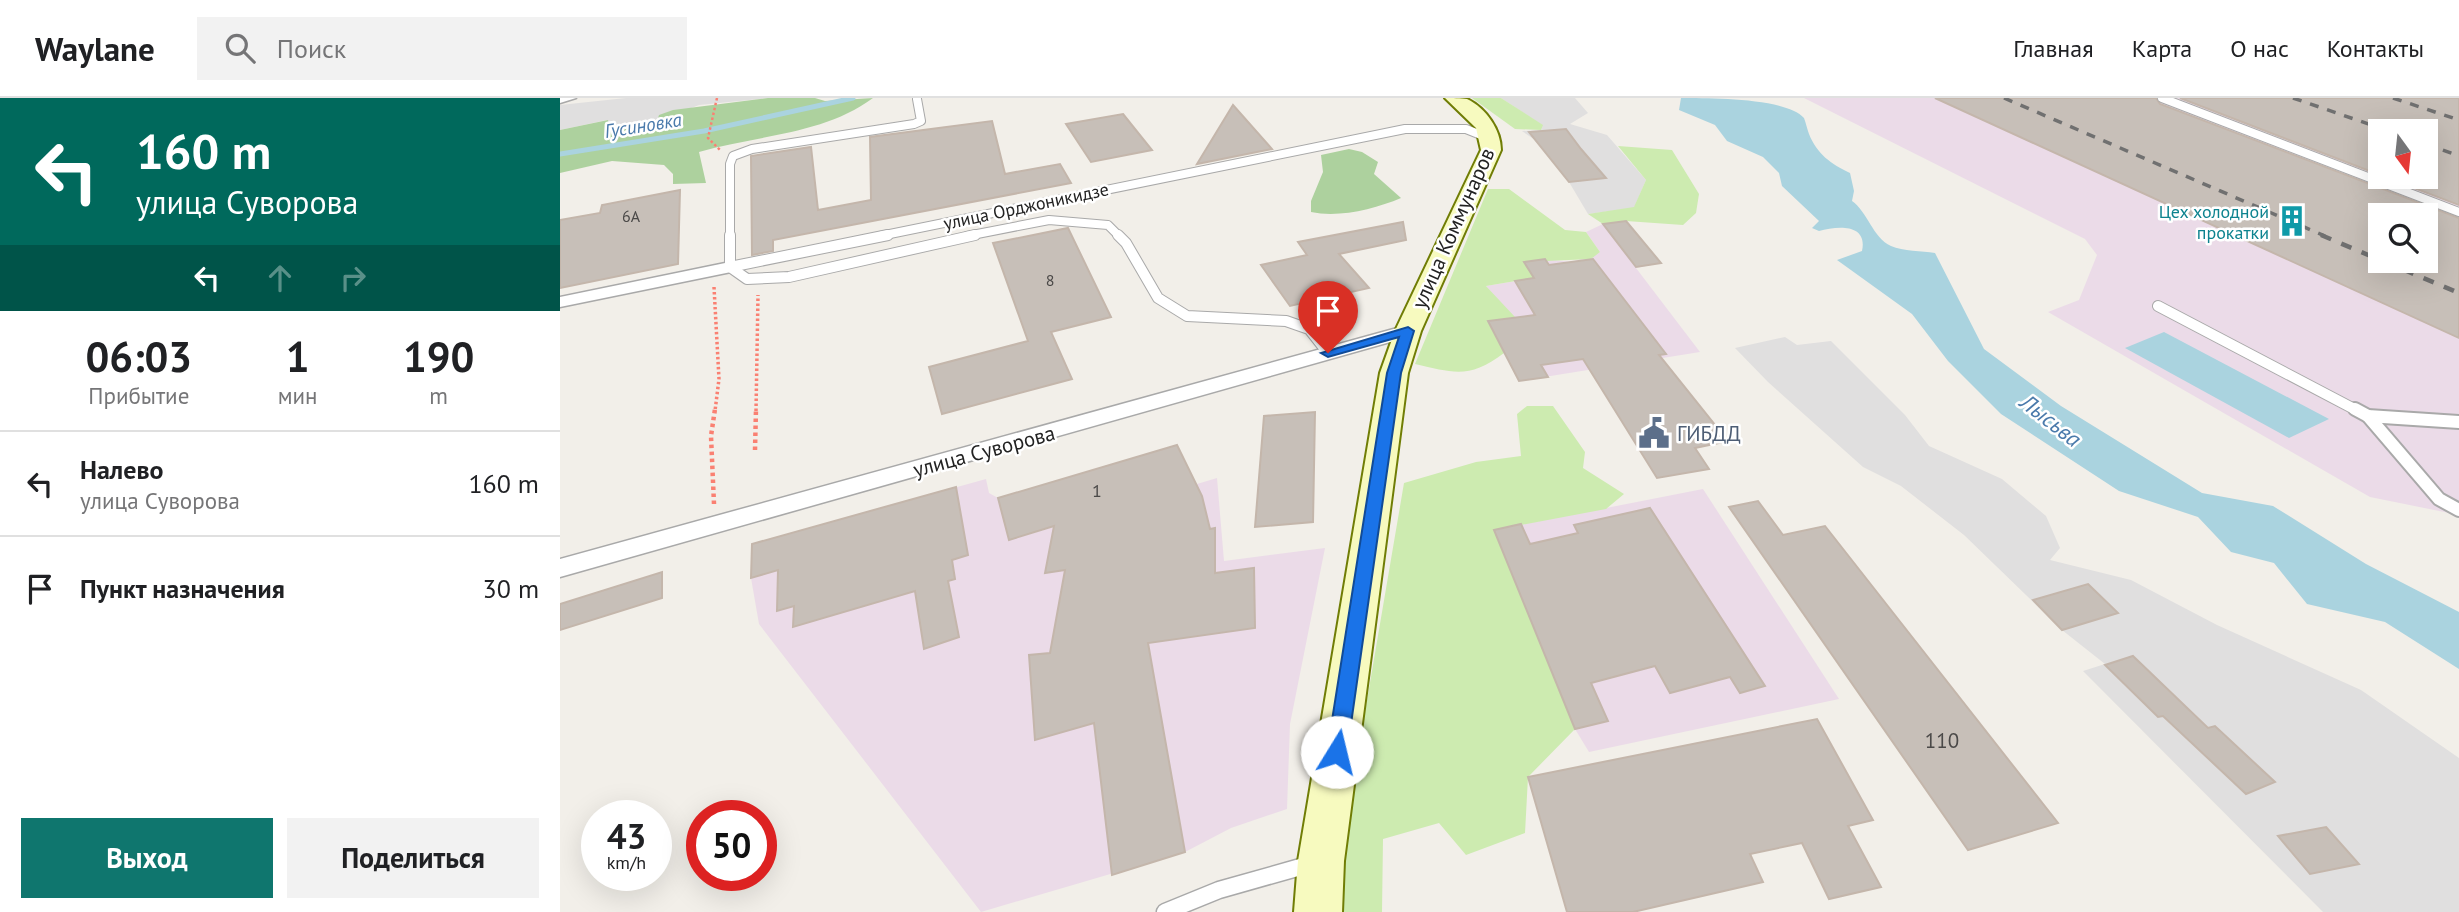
<!DOCTYPE html>
<html lang="ru">
<meta charset="utf-8">
<style>
:root{--surface:#fff;--page:#f2f2f2;--text:#202124;--muted:#757577;--line:#e0e0e0;--accent:#0f766e}
body{margin:0;font-family:"PT Sans",sans-serif;background:var(--page);color:var(--text);height:100vh;display:flex;flex-direction:column;font-size:26px;white-space:nowrap}
*{box-sizing:border-box;margin:0}
p{font-size:23px;color:var(--muted)}
.icon{flex:none;width:38px;height:38px;fill:none;stroke:currentColor;stroke-width:2;stroke-linecap:round;stroke-linejoin:round}
.map{position:relative;flex:1;overflow:hidden}
.panel{display:flex;flex-direction:column;background:var(--surface);width:560px}
.panel>*{flex:none}
.banner{background:#00695c;color:#fff;overflow:hidden}
.needle{width:46px;rotate:165deg}
.tools{position:absolute;left:1808px;top:21px;display:grid;gap:14px}
.tools a{display:grid;place-items:center;width:70px;height:70px;border-radius:0px;background:var(--surface);box-shadow:0 7px 28px #0002;font-size:35px}
.speed{position:absolute;left:21px;top:702px;display:flex;gap:14px;font-size:35px;font-weight:700;text-align:center}
.speed>*{display:grid;place-content:center;width:91px;height:91px;border-radius:50%;background:var(--surface);box-shadow:0 7px 28px #0002;line-height:1}
.speed small{font-size:18px;font-weight:400}
.speed .limit{border:10px solid #d22;background:#fff;color:#111}
.pin{position:absolute;display:grid;place-items:center;width:60px;height:60px;color:#fff;margin:-72px -30px;border-radius:50% 50% 50% 0;rotate:-45deg;box-shadow:0 0 7px #0007}
.pin .icon{rotate:45deg}
.me{position:absolute;width:77px;margin:-38px;rotate:9deg;stroke-linejoin:round;filter:drop-shadow(0 0 5px #0008)}
.turn{display:flex;align-items:center;gap:24px;height:147px;padding:0 21px;font-size:32px}
.turn .icon{width:91px;height:91px;stroke-width:2.5}
.turn b{display:block;font-size:49px;line-height:60px}
.lanes{display:flex;align-items:center;height:66px;padding:0 21px;background:#0003;justify-content:center;gap:35px;direction:ltr}
.lanes .off{opacity:.35}
.eta{display:flex;justify-content:space-evenly;align-items:center;height:119px;text-align:center}
.eta b{font-size:42px;font-weight:800;line-height:49px}
.button{display:flex;gap:14px;margin-top:auto;padding:14px 21px}
.button a{flex:1;height:80px;border-radius:0px;background:var(--accent);color:#fff;font-size:28px;font-weight:800;line-height:80px;text-align:center}
.button a+a{background:var(--page);color:var(--text)}
ul{padding:0;list-style:none}
li{display:flex;align-items:center;gap:21px;height:105px;padding:0 21px;border-top:2px solid var(--line)}
li div{flex:1}
li b{display:block;font-size:26px}
li em{font-style:normal}
header{display:flex;align-items:center;gap:42px;box-sizing:border-box;height:98px;padding:0 35px;background:var(--surface);border-bottom:2px solid var(--line)}
header strong{font-size:33px}
nav{display:flex;gap:38px;margin-inline-start:auto;font-size:24px}
.search{width:490px;height:63px;background:var(--page);display:flex;align-items:center;gap:18px;box-sizing:border-box;padding:0 24px;border-radius:0px;color:var(--muted);font-size:26px}
main{display:flex;flex:1;min-height:0}
.map>svg:first-child{display:block}
.residential{fill:#e0dfdf}
.industrial{fill:#ebdbe8;fill-rule:evenodd}
.grass{fill:#cdebb0}
.forest{fill:#add19e}
.water{fill:#aad3df}
.lines{fill:none;stroke-linecap:round;stroke-linejoin:round}
.stream{stroke:#aad3df;stroke-width:5}
.building{fill:#c7bfb8;stroke:#c4b6ab;stroke-width:2;fill-rule:evenodd}
.service-far3-casing{stroke:#a9a9a9;stroke-width:10}
.service-far2-casing{stroke:#a9a9a9;stroke-width:12}
.service-far1-casing{stroke:#a9a9a9;stroke-width:16}
.service-casing{stroke:#a9a9a9;stroke-width:19}
.minor-casing{stroke:#a9a9a9;stroke-width:3}
.secondary-casing{stroke:#707d05;stroke-width:4}
.path-far2{stroke:#fa8072;stroke-width:2.5;stroke-dasharray:2.5 2.5;stroke-linecap:butt}
.path-far1{stroke:#fa8072;stroke-width:3.5;stroke-dasharray:2.5 2.5;stroke-linecap:butt}
.path{stroke:#fa8072;stroke-width:4.5;stroke-dasharray:3.5 3.5;stroke-linecap:butt}
.service-far3{stroke:#fff;stroke-width:8}
.service-far2{stroke:#fff;stroke-width:10}
.service-far1{stroke:#fff;stroke-width:12}
.service{stroke:#fff;stroke-width:16}
.minor{fill:#fff;fill-rule:evenodd}
.secondary{fill:#f7fabf;fill-rule:evenodd}
.rail-far1{stroke:#707070;stroke-width:3.5;stroke-dasharray:9 9;stroke-linecap:butt}
.rail{stroke:#707070;stroke-width:4.5;stroke-dasharray:11 11;stroke-linecap:butt}
.route{fill:#1a73e8;stroke:#114b97;stroke-width:2}
.labels{text-anchor:middle;dominant-baseline:central;stroke-width:5;stroke-linejoin:round;paint-order:stroke}
.far-number-label{font-size:16px;fill:#4b4948}
.far-street-label{font-size:18px;fill:#222;stroke:#fff}
.far-culture-label{font-size:18px;fill:#0d838f;stroke:#fff;text-anchor:end}
.number-label{font-size:18px;fill:#4b4948}
.far-water-label{font-size:19px;font-style:italic;fill:#4a7aab;stroke:#fff}
.street-label{font-size:21px;fill:#222;stroke:#fff}
.service-label{font-size:21px;fill:#4e5e75;stroke:#fff;text-anchor:start}
.near-number-label{font-size:21px;fill:#4b4948}
.water-label{font-size:23px;font-style:italic;fill:#4a7aab;stroke:#fff}
</style>
<header>
<strong>Waylane</strong>
<div class="search"><svg class="icon" aria-label="search" viewBox="0 0 24 24"><circle cx="10" cy="10" r="6"/><path d="M15 15l6 6"/></svg>Поиск</div>
<nav><a>Главная</a><a>Карта</a><a>О нас</a><a>Контакты</a></nav>
</header>
<main>
<section class="panel">
<div class="banner">
<div class="turn"><svg class="icon" aria-label="left" viewBox="0 0 24 24"><path d="M17 20v-9H6M10 6l-5 5 5 5"/></svg><div><b>160 m</b>улица Суворова</div></div>
<div class="lanes"><svg class="icon" aria-label="left" viewBox="0 0 24 24"><path d="M17 20v-9H6M10 6l-5 5 5 5"/></svg><svg class="icon off" aria-label="ahead" viewBox="0 0 24 24"><path d="M12 20V5M6 11l6-6 6 6"/></svg><svg class="icon off" aria-label="right" viewBox="0 0 24 24"><path d="M7 20v-9h11M14 6l5 5-5 5"/></svg></div>
</div>
<div class="eta">
<div><b>06:03</b><p>Прибытие</p></div>
<div><b>1</b><p>мин</p></div>
<div><b>190</b><p>m</p></div>
</div>
<ul>
<li><svg class="icon" aria-label="left" viewBox="0 0 24 24"><path d="M17 20v-9H6M10 6l-5 5 5 5"/></svg><div><b>Налево</b><p>улица Суворова</p></div><em>160 m</em></li>
<li><svg class="icon" aria-label="arrive" viewBox="0 0 24 24"><path d="M6 21V4h12l-3 4 3 4H6"/></svg><div><b>Пункт назначения</b></div><em>30 m</em></li>
</ul>
<div class="button"><a>Выход</a><a>Поделиться</a></div>
</section>
<div class="map">
<svg width="1899" height="814" viewBox="0 0 1899 814">
<rect width="100%" height="100%" fill="#f2efe9"/>
<g class="residential">
<path d="M66,0H208L139,7L98,23L48,28L47,22L0,32V7Z"/>
<path d="M941,0H1015L1028,15L1010,26L1047,37L1086,82L1074,110L1028,116L1009,84L975,42L962,33L981,32L982,27Z"/>
<path d="M1225,239L1237,247L1271,243L1345,317L1369,348L1442,381L1486,418L1500,450L1490,462L1571,482L1657,527L1801,592L1899,660V814H1763L1523,573L1545,566L1502,532L1404,437L1341,388L1303,369L1208,284L1175,250Z"/>
</g>
<g class="industrial">
<path d="M1244,0H1899V417L1810,399L1488,214L1519,202L1537,157L1525,141ZM1820,33H1866V79H1820ZM1820,117H1866V163H1820Z"/>
<path d="M1066,123L1101,165L1076,170L1140,254L959,283L928,223L954,220L926,188L973,180L964,164L985,161L1012,164L1040,154L1026,134L1043,126Z"/>
<path d="M657,380L664,463L765,450L730,626L727,711L671,730L625,754L421,814L199,526L191,480L192,446L426,381L429,395L438,400L450,442Z"/>
<path d="M1143,391L1279,601L1029,654L1015,631L934,432Z"/>
</g>
<g class="grass">
<path d="M912,0H941L983,27L981,32L955,31Z"/>
<path d="M1058,48L1112,52L1139,96L1136,115L1123,127L1066,123L1043,126L1028,116L1074,109L1086,82Z"/>
<path d="M928,91H949L1005,132L1026,134L1040,154L1031,161L964,164L974,180L926,188L955,219L928,224L944,255C910,281 894,275 855,266Z"/>
<path d="M967,308H993L1025,354L1023,370L1064,396L1046,411L934,432L1015,631L968,679L965,735L906,757L879,725L823,741L822,814H782V749L844,385L916,364L961,358L957,316Z"/>
</g>
<g class="forest">
<path d="M208,0H255L265,3L313,0C263,37 197,37 139,54L146,85L113,86V76L104,67L52,63L0,75V32L48,22L49,28L97,23L99,17L113,12Z"/>
<path d="M789,51L802,54L818,64L814,76L841,100C815,111 779,120 751,114V103L763,74L761,57Z"/>
</g>
<g class="water">
<path d="M1121,0C1152,0 1226,0 1244,20C1246,25 1247,31 1249,36C1257,56 1271,66 1290,75L1294,93L1292,103C1307,113 1313,140 1331,148C1343,153 1362,153 1375,155L1424,251L1501,308L1642,395L1713,408L1806,466L1899,514V571L1825,524L1747,506L1714,465L1671,454L1638,419L1559,393L1441,316L1388,263L1352,216L1277,162L1302,153C1308,125 1277,128 1259,133L1252,130L1259,123L1222,88L1219,75L1203,59L1167,43L1155,27L1119,12Z"/>
<path d="M1604,234L1769,321L1729,340L1565,250Z"/>
</g>
<g class="lines">
<path class="stream" d="M0,56L144,33L293,0"/>
</g>
<g class="building">
<path d="M1375,0H1596L1600,6L1899,120V240ZM1820,117H1866V163H1820Z"/>
<path d="M1620,0H1899V107L1825,79H1866V33H1820V77Z"/>
<path d="M673,7L712,51L637,66Z"/>
<path d="M563,16L592,52L531,64L506,26Z"/>
<path d="M432,23L445,76L500,66L511,85L213,142V153L192,157L191,58L251,49L258,112L311,102L310,39Z"/>
<path d="M1006,31L1021,51L1046,80L1009,84L969,34Z"/>
<path d="M120,92L118,166L0,190V122L40,115L42,107Z"/>
<path d="M1066,123L1101,165L1076,169L1043,126Z"/>
<path d="M843,124L846,142L779,156L809,190L730,208L701,167L747,157L738,144Z"/>
<path d="M508,130L551,219L491,234L512,281L382,316L369,269L468,243L433,145Z"/>
<path d="M985,161L989,167L1033,161L1106,256L1099,257L1168,343L1135,350L1149,371L1097,380L1023,261L981,267L988,279L959,283L928,223L975,217L955,183L974,180L964,164Z"/>
<path d="M755,314L753,424L695,429L704,318Z"/>
<path d="M617,347L642,398L650,431L655,430V475L694,470L695,530L588,545L625,754L552,777L534,625L475,642L469,557L490,555L505,472L485,475L494,428L449,442L438,400Z"/>
<path d="M396,389L408,457L392,462L395,481L388,483L399,539L364,551L355,493L233,529L234,508L217,513L218,472L191,480L192,446Z"/>
<path d="M1198,403L1223,437L1265,428L1498,725L1408,752L1169,409Z"/>
<path d="M1090,410L1205,588L1180,595L1170,579L1110,595L1095,568L1031,585L1048,623L1015,631L934,432L961,426L970,446L1018,435L1014,427Z"/>
<path d="M102,474V500L0,532V506Z"/>
<path d="M1528,486L1558,515L1502,532L1473,502Z"/>
<path d="M1573,558L1648,630L1655,628L1715,684L1686,696L1603,618L1598,619L1545,567Z"/>
<path d="M1257,621L1313,722L1288,728L1321,789L1269,801L1242,745L1190,756L1203,784L1073,814H1007L968,679Z"/>
<path d="M1766,729L1799,766L1750,776L1718,738Z"/>
</g>
<g class="lines">
<defs>
<g id="service-far3">
<path d="M1602,0L1899,114"/>
<path d="M170,138V66L173,58L192,51L354,26L361,23L357,1"/>
<path d="M320,138L845,31H906L931,41"/>
<path d="M407,138L489,122L548,127L559,138"/>
</g>
<g id="service-far2">
<path d="M170,137V169"/>
<path d="M558,137L566,145L598,200L627,218L726,223L749,231L768,255"/>
<path d="M170,169L328,137"/>
<path d="M170,169L187,181L229,179L415,137"/>
<path d="M1598,208L1798,313"/>
</g>
<g id="service-far1">
<path d="M1795,311L1808,318L1899,324"/>
<path d="M1808,318L1879,401L1899,412"/>
</g>
<path id="service" d="M605,814L659,792L751,766"/>
<g id="minor">
<path d="M0,0H16L0,5Z"/>
<path d="M170,164L178,169L176,173L0,209V199Z"/>
<path d="M848,227L855,229L857,233L855,237L0,479V461Z"/>
</g>
<path id="secondary" d="M885,0C892,0 901,0 907,1C926,10 941,32 941,52L861,233L848,275L784,763L782,814H734L738,763L820,275L835,233L921,52L916,30Z"/>
</defs>
<use href="#service-far3" class="service-far3-casing"/>
<use href="#service-far2" class="service-far2-casing"/>
<use href="#service-far1" class="service-far1-casing"/>
<use href="#service" class="service-casing"/>
<use href="#minor" class="minor-casing"/>
<use href="#secondary" class="secondary-casing"/>
<path class="path-far2" d="M157,0L148,40L160,52"/>
<g class="path-far1">
<path d="M154,189L159,281L155,313"/>
<path d="M196,313L198,197"/>
</g>
<g class="path">
<path d="M195,352L196,311"/>
<path d="M154,406L151,338L155,311"/>
</g>
<use href="#service-far3" class="service-far3"/>
<use href="#service-far2" class="service-far2"/>
<use href="#service-far1" class="service-far1"/>
<use href="#service" class="service"/>
<use href="#minor" class="minor"/>
<use href="#secondary" class="secondary"/>
<g class="rail-far1">
<path d="M1444,0L1765,138"/>
<path d="M1733,0L1829,33"/>
<path d="M1833,0L1899,22"/>
<path d="M1866,46L1899,58"/>
</g>
<g class="rail">
<path d="M1761,137L1820,162"/>
<path d="M1823,163L1899,195"/>
</g>
</g>
<path class="route" d="M848,229L854,233L841,275L787,654L784,660L777,663L770,660L767,654L827,275L839,239L768,259L761,255Z"/>
<defs>
<symbol id="building-bare" viewBox="-9 -9 18 18"><path d="M-4-6H4V6H1V3H-1V6H-4ZM-2.5-4.3h1.7v1.8h-1.7ZM.8-4.3h1.7v1.8H.8ZM-2.5-1h1.7V.8h-1.7ZM.8-1h1.7V.8H.8Z" fill="#0f9aa8" stroke="#fff" stroke-width="2.5" paint-order="stroke"/></symbol>
<symbol id="civic-bare" viewBox="-9 -9 18 18"><path d="M-.6-6.5H3V-4.5H.6V-3L4-1V1h2V6H-6V1h2V-1L-.6-3ZM-1.2 2.5V6h2.4V2.5Z" fill="#5c6f8a" stroke="#fff" stroke-width="2.5" paint-order="stroke"/></symbol>
</defs>
<g fill-rule="evenodd">
<use href="#building-bare" x="1710" y="101" width="44" height="44"/>
<use href="#civic-bare" x="1072" y="313" width="44" height="44"/>
</g>
<g class="labels">
<g class="far-number-label">
<text x="71" y="118">6А</text>
<text x="490" y="182">8</text>
</g>
<g class="far-street-label">
<text transform="translate(466 108) rotate(-12)">улица Орджоникидзе</text>
</g>
<g class="far-culture-label">
<text x="1709" y="113">Цех холодной<tspan x="1709" dy="21">прокатки</tspan></text>
</g>
<g class="number-label">
<text x="537" y="392">1</text>
</g>
<g class="far-water-label">
<text transform="translate(83 27) rotate(-9)">Гусиновка</text>
</g>
<g class="street-label">
<text transform="translate(893 130) rotate(-66)">улица Коммунаров</text>
<text transform="translate(424 353) rotate(-15)">улица Суворова</text>
</g>
<g class="service-label">
<text x="1117" y="335">ГИБДД</text>
</g>
<g class="near-number-label">
<text x="1382" y="642">110</text>
</g>
<g class="water-label">
<text transform="translate(1491 322) rotate(38)">Лысьва</text>
</g>
</g>
</svg>
<div class="tools">
<a><svg class="needle" viewBox="-14 -14 28 28"><path d="M0-13l5 13h-10z" fill="#e53935"/><path d="M0 13l5-13h-10z" fill="#757577"/></svg></a>
<a><svg class="icon" aria-label="search" viewBox="0 0 24 24"><circle cx="10" cy="10" r="6"/><path d="M15 15l6 6"/></svg></a>
</div>
<div class="speed"><div>43<small>km/h</small></div><div class="limit">50</div></div>
<div class="pin" style="left:768px;top:255px;background:#d93025"><svg class="icon" aria-label="arrive" viewBox="0 0 24 24"><path d="M6 21V4h12l-3 4 3 4H6"/></svg></div>
<svg class="me" style="left:777px;top:654px" viewBox="-20 -20 40 40"><circle r="19" fill="#fff"/><path d="M0-13L10 11 0 6-10 11z" fill="#1a73e8"/></svg>
</div>
</main>
